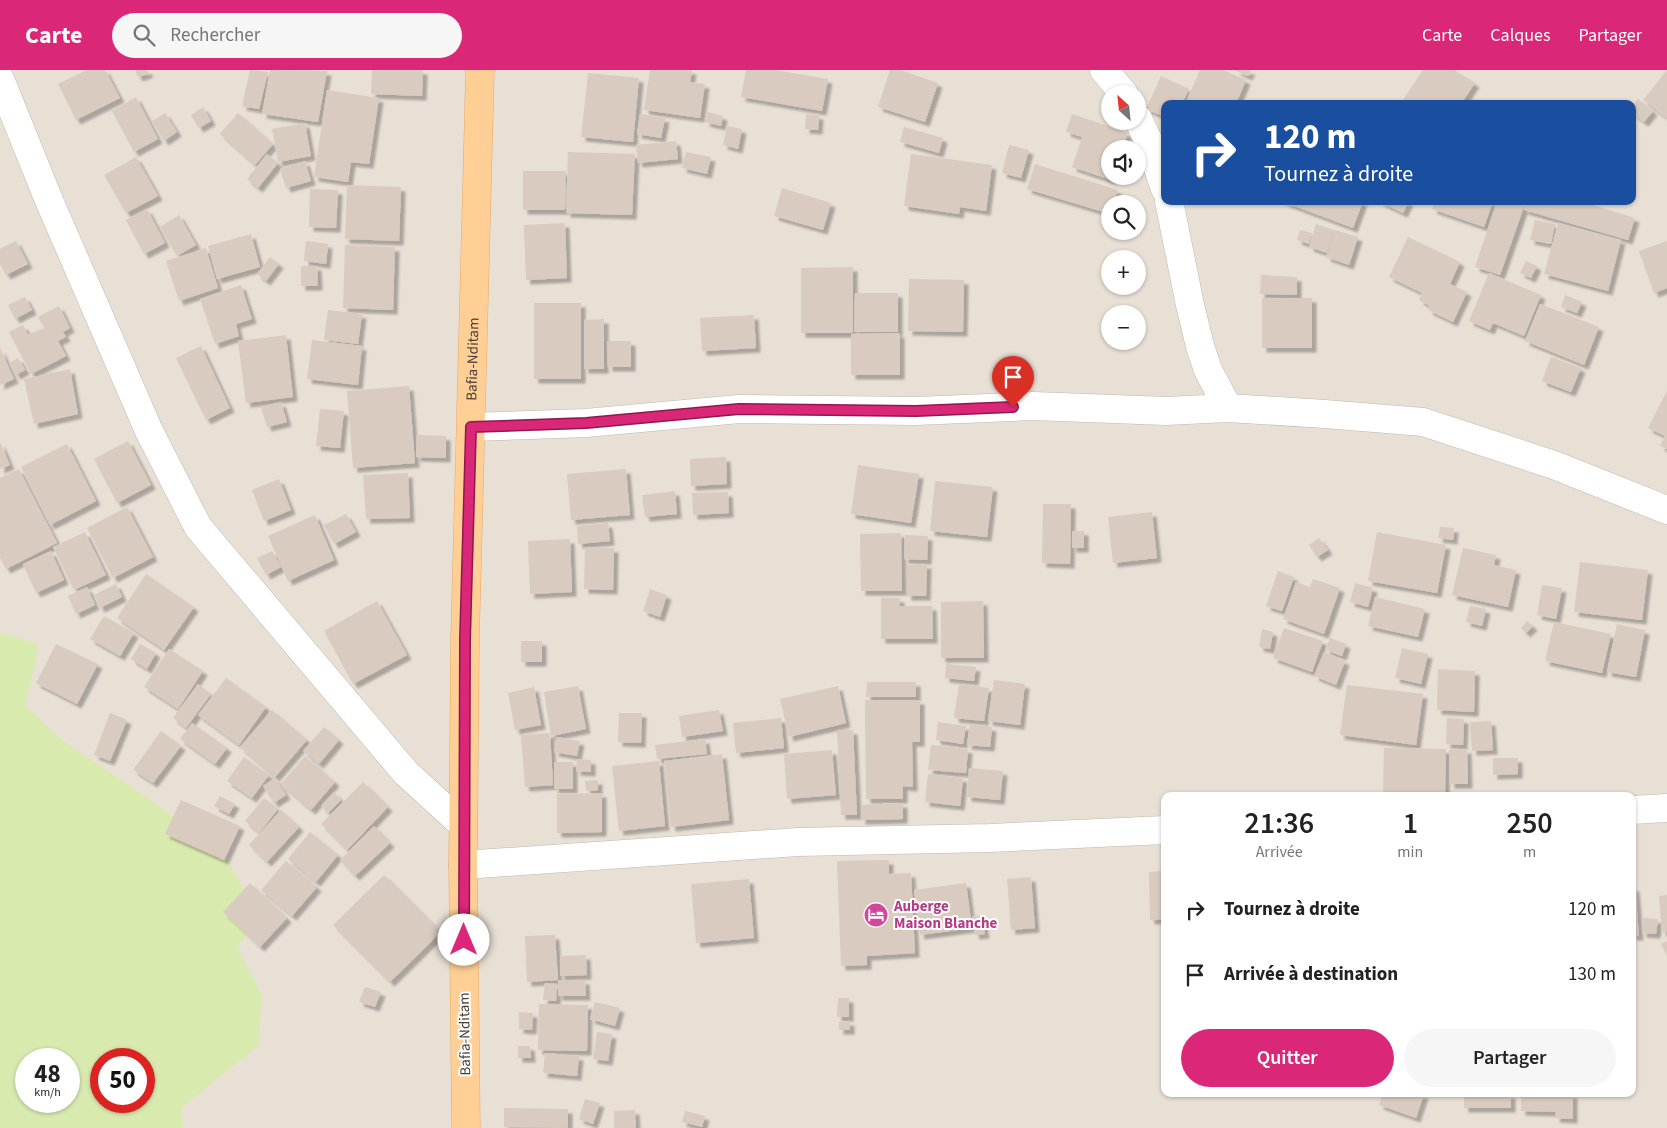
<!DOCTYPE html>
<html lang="fr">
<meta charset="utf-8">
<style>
:root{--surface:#fff;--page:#f6f6f6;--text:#222;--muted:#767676;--accent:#db2777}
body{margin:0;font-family:"Source Sans 3",sans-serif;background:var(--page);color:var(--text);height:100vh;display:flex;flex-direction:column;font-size:19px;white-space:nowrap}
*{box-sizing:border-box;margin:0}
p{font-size:16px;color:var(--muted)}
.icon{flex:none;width:28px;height:28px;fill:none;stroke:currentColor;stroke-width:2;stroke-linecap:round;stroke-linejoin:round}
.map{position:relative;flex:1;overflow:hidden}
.drawer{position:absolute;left:1161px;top:722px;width:475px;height:305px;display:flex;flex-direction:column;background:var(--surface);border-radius:10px;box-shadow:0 1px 4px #0004}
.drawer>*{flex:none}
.banner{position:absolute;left:1161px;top:30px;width:475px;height:105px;border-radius:10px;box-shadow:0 1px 4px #0004;background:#1a4fa0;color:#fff;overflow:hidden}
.needle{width:32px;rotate:333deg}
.tools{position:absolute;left:1101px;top:15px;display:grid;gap:10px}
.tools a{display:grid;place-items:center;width:45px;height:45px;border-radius:50%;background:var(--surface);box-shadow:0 1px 4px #0004;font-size:25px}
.speed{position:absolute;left:15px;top:978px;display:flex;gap:10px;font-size:25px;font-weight:700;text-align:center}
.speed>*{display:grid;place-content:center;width:65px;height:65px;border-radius:50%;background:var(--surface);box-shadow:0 1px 4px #0004;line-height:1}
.speed small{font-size:12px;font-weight:400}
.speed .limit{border:8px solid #d22;background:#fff;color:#111}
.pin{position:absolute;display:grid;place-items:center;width:42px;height:42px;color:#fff;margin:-51px -21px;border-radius:50% 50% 50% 0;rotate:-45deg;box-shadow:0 0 5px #0007}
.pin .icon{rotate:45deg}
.me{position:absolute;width:55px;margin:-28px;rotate:0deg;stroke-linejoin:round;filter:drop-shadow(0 0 4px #0008)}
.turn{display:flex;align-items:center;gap:18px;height:105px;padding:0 20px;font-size:22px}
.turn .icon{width:65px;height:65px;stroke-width:2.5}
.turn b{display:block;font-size:35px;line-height:42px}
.eta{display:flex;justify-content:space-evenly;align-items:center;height:85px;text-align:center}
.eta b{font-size:30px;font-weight:600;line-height:35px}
.action{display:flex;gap:10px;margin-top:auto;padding:10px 20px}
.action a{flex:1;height:58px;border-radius:30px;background:var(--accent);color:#fff;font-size:20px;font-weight:600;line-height:58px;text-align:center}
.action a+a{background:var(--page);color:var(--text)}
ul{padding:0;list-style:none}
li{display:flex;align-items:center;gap:15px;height:65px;padding:0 20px}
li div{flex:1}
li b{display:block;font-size:19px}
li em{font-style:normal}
header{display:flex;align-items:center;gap:30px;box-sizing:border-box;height:70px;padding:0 25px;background:var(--accent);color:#fff}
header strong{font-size:24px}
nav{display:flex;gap:28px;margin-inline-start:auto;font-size:18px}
.search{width:350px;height:45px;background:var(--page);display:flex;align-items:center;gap:12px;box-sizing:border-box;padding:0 18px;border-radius:28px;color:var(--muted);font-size:19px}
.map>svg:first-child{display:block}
.residential{fill:#e8dfd5;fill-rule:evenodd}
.green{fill:#d9eaaf;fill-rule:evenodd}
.building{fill:#d9cbbf;filter:url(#shadow)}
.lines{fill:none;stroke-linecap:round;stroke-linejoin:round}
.minor-casing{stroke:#c3b7ad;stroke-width:29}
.major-casing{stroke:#e7a962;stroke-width:29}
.minor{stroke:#fff;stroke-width:28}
.major{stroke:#ffcf96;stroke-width:28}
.route-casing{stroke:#8e194d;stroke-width:12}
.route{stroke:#db2777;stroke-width:9}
.labels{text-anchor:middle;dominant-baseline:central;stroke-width:4;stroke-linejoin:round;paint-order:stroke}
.street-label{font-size:15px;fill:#483e36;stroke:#fff}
.hotel-label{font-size:15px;font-weight:bold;fill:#b23c85;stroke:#fff;text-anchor:start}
</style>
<header>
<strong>Carte</strong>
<div class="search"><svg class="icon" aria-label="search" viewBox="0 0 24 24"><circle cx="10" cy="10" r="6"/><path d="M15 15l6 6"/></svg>Rechercher</div>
<nav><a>Carte</a><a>Calques</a><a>Partager</a></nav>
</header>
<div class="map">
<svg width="1667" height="1058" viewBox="0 0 1667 1058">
<defs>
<filter id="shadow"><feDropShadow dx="4.5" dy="4.5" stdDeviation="1" flood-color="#0004"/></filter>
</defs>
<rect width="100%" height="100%" fill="#f4eee7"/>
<path class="residential" d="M0,0H1667V1058H0ZM1110,24H1138V51H1110ZM1165,34H1632V131H1165ZM1110,79H1138V106H1110ZM1110,134H1138V161H1110ZM1110,189H1138V216H1110ZM1110,244H1138V271H1110ZM1165,726H1632V1024H1165ZM26,989H69V1031H26ZM101,989H144V1031H101Z"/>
<path class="green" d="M0,563L37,573L36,591L25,635L62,670L158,735L226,789L260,846L237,877L262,925L258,976L182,1037L183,1058H0ZM26,989H69V1031H26ZM101,989H144V1031H101Z"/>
<g class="building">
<path d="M87,0H105L120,28L76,50L58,14Z"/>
<path d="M135,0H147L149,3L138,7Z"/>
<path d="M250,0L268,2L259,39L242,36Z"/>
<path d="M270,0L327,1L318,52L262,44Z"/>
<path d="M372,0H423L422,26L371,24Z"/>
<path d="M650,0H692L690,12L705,14L700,48L644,40Z"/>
<path d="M746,0H775L828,9L822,41L741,27Z"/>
<path d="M890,0H900L938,13L925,52L878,37Z"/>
<path d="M1200,0H1223L1246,10L1236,34H1185Z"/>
<path d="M1234,0H1251L1248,6Z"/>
<path d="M1423,0H1454L1475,13L1461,34H1403L1401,33Z"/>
<path d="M1667,0V48L1643,30Z"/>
<path d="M588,3L639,8L633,72L581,67Z"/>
<path d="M1161,6L1189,19L1182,34H1165V47L1146,39Z"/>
<path d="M327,20L379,28L369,94L351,92L348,112L314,107Z"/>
<path d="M136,27L158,69L134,82L112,41Z"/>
<path d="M1638,29L1653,41L1644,52L1632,43V36Z"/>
<path d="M203,37L211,51L199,58L191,45Z"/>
<path d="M708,42L723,46L721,56L705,52Z"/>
<path d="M165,43L177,62L164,71L152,51Z"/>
<path d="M238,43L273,74L255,95L220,64Z"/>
<path d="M640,44L665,48L661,68L637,64Z"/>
<path d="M806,44L819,45L818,60L805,59Z"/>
<path d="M1072,44L1128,63L1122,79H1110V106H1113L1111,110L1072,97L1082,67L1066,62Z"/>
<path d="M305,53L311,86L278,92L272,59Z"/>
<path d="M727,56L742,59L738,79L723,75Z"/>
<path d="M904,57L943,68L939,83L900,72Z"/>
<path d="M676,71L678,89L638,93L636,75Z"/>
<path d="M1009,75L1029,80L1021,108L1002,103Z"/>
<path d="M568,82L635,84L632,145L566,143Z"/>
<path d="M686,82L711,87L707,104L682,98Z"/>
<path d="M267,84L278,93L258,118L247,109Z"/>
<path d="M911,84L992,95L986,141L960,137L959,144L904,136Z"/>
<path d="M136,87L158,126L126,143L104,105Z"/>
<path d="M305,91L311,111L286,118L280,99Z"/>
<path d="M1035,94L1118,120L1113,134H1110V144L1027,119Z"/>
<path d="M523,101H566L565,140H523Z"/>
<path d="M347,115L401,117L399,171L345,169Z"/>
<path d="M782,118L831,133L823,160L774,146Z"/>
<path d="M310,119L338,120L336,158L309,157Z"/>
<path d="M1281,131H1363L1353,158Z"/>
<path d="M1378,131H1409L1403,143Z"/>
<path d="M1435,131H1493L1484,157L1432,139Z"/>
<path d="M1497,131H1526L1500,205L1475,197Z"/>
<path d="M1527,131H1580L1635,148L1628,170L1524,140Z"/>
<path d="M147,139L165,173L144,184L126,150Z"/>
<path d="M179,145L196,175L177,186L160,157Z"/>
<path d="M1535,150L1555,154L1551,174L1530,170Z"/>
<path d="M565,153L567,208L526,210L524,155Z"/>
<path d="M1558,153L1621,170L1608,221L1544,204Z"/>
<path d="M1316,154L1334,160L1327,183L1309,177Z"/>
<path d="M1300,160L1312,163L1309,174L1297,170Z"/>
<path d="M1335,160L1358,167L1349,195L1326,187Z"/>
<path d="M251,164L260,197L217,209L208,176Z"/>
<path d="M1408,167L1460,192L1450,214L1467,222L1453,252L1428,240L1430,236L1419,230L1422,223L1389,207Z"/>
<path d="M16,171L28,194L6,205L0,194V179Z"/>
<path d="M306,171L328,174L326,194L304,191Z"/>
<path d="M1667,171V218L1654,223L1639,181Z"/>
<path d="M345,175L395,177L393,240L343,238Z"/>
<path d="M206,178L218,218L179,231L166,191Z"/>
<path d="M270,187L279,194L266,211L257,204Z"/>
<path d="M1526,191L1537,196L1531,208L1520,203Z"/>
<path d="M301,196H317L318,216H301Z"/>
<path d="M853,197V263H801V198Z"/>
<path d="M1489,203L1541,225L1524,266L1493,253L1490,260L1469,251Z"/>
<path d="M1261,205L1297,207V225L1260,224Z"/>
<path d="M909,209L964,210L963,262L908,261Z"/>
<path d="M241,215L252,249L236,254L239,266L215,274L200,229Z"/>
<path d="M855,223H898V262H854Z"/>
<path d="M1565,225L1582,232L1577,243L1561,237Z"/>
<path d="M25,227L32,240L15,249L8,235Z"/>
<rect x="1262" y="228" width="50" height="50"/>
<rect x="534" y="233" width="47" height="76"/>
<path d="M1540,234L1599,257L1584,295L1525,271Z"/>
<path d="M59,236L70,258L63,262L66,267L58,271L66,286L31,304L9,262L23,255L28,265L44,258L38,247Z"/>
<path d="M328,240L362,244L358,274L324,270Z"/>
<path d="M754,245L756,278L702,281L700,248Z"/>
<path d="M604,249V299H584V250Z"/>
<path d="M900,263V305H851V264Z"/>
<path d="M286,265L293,327L246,333L238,271Z"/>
<path d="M312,270L362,276L358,315L307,309Z"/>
<path d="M607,271H631V297H608Z"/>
<path d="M201,276L230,338L206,350L176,288Z"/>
<path d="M0,278L14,309L0,315Z"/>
<path d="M1551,287L1581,298L1571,322L1542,311Z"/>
<path d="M18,288L25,300L16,305L9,293Z"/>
<path d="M70,299L78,344L34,354L24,309Z"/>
<path d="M409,316L415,393L353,398L347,321Z"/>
<path d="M1667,321V379L1660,376L1665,366L1648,358Z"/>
<path d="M281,332L287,352L267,357L261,337Z"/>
<path d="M320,339L344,341L340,378L316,376Z"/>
<path d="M417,365L446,366V388L416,387Z"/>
<path d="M128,371L151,415L117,433L94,389Z"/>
<path d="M0,372L10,395L0,399Z"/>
<path d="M67,374L96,431L50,455L21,397Z"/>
<path d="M726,387L727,414L691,416L690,389Z"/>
<path d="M858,395L919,404L911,453L851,444Z"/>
<path d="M19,399L57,473L6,499L0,488V408Z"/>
<path d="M626,399L630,445L571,450L567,404Z"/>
<path d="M408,403L410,448L366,449L363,405Z"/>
<path d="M279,409L291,440L264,451L252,420Z"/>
<path d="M935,411L993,417L987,467L930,461Z"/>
<path d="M675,421L677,444L645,447L642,425Z"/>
<path d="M728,422L729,443L693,445L692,423Z"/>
<path d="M1043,434H1071L1070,494L1042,493Z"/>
<path d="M127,437L153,487L113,508L87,458Z"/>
<path d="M1152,442L1157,488L1113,493L1108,447Z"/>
<path d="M346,444L356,462L334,474L324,455Z"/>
<path d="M315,445L334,490L288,511L268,466Z"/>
<path d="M608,453L610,471L578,474L577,456Z"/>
<path d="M1440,457L1454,458L1453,470L1438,468Z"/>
<rect x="1072" y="461" width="12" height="17"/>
<path d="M85,462L106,505L74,520L53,477Z"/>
<path d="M1377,462L1446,475L1437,523L1368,511Z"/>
<path d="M901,463L902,521H861L860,464Z"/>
<path d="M905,465L928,466L927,490L904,489Z"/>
<path d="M1319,468L1328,480L1317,487L1309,475Z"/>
<path d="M570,469L572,522L530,524L528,471Z"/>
<path d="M585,477L614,478L613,520L584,519Z"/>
<path d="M1463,478L1496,485L1494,495L1516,500L1508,537L1452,525Z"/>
<path d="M51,481L64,510L36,523L23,494Z"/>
<path d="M272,481L281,497L266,505L257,488Z"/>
<path d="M1580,492L1648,500L1642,550L1574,542Z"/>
<path d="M927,494L926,526H907V495Z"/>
<path d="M1278,501L1294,507L1282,541L1266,536Z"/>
<path d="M146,504L194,537L164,580L117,548Z"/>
<path d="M1313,509L1340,518L1324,564L1283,549L1296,512L1310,517Z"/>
<path d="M1355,513L1373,518L1368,537L1350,532Z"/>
<path d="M116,514L122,527L100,538L94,525Z"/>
<path d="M1542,515L1562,518L1556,549L1537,545Z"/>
<path d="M87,517L95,535L76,544L68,526Z"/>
<path d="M650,519L667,525L660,547L643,541Z"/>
<path d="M1375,527L1425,539L1418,567L1368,556Z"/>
<path d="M881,528H900V536H932L933,569H881Z"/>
<path d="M377,531L407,585L353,614L324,561Z"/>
<path d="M983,531L984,588H941V532Z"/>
<path d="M1470,536L1486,539L1482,556L1466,552Z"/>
<path d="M104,546L134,563L120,586L90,569Z"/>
<path d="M1527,551L1533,556L1526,563L1521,558Z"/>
<path d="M1554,552L1611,564L1602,603L1545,591Z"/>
<path d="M1617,554L1645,560L1636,607L1607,602Z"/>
<path d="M1284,558L1323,571L1312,602L1273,588Z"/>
<path d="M1262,559L1273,562L1270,579L1259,577Z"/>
<path d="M1330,568L1346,574L1342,586L1325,580Z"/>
<rect x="521" y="571" width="21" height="21"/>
<path d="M56,574L98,594L77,634L36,613Z"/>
<path d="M140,574L156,583L147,599L131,589Z"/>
<path d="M1402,578L1428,584L1421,614L1395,608Z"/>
<path d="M169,579L203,601L178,639L144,617Z"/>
<path d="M1324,582L1345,591L1336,615L1314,606Z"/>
<path d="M946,594L976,597L974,611L945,608Z"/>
<path d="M1438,599L1475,601L1474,642L1437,640Z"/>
<path d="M226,608L266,637L239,675L198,645Z"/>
<path d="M994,610L1025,614L1020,655L988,651Z"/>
<path d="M867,612H916V627H866Z"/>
<path d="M198,614L211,624L186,658L173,648Z"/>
<path d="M959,614L989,618L984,651L954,648Z"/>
<path d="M1347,615L1423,624L1416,675L1340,665Z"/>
<path d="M578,616L586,659L551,666L544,622Z"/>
<path d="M838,616L846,653L789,667L780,629Z"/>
<path d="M534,617L541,655L515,660L508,623Z"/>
<path d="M865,630H920V672H912L913,717L903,716V729H866Z"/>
<path d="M272,640L307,670L275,707L240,677Z"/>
<path d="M719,640L723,661L682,667L679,646Z"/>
<path d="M110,643L127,650L110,691L94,685Z"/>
<path d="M619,643H642L641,673L618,672Z"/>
<path d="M781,648L784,678L736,683L733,653Z"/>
<path d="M1447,648L1464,649L1463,675L1446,674Z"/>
<path d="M1491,651L1493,680L1472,681L1470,652Z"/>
<path d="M938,652L966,656L963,674L936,670Z"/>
<path d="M192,653L227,678L215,694L180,669Z"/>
<path d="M970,654L992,657L990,677L967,675Z"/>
<path d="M324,657L339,670L319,694L303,681Z"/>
<path d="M837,660H853L857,745H841Z"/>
<path d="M161,661L181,676L153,713L133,700Z"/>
<path d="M550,663L553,715L525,717L521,665Z"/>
<path d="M557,667L580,671L577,686L554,682Z"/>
<path d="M705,669L707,684L657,689L655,675Z"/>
<path d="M931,675L968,679L966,703L928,700Z"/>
<path d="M1384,678L1446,679L1445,723H1383Z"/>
<path d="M1467,679L1468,714H1450L1449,680Z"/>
<path d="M832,680L836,725L787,729L784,684Z"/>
<path d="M722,684L729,750L671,757L664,691Z"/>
<path d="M305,686L335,712L311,740L281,714Z"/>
<path d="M244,687L269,705L252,728L227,711Z"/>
<path d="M1493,688H1518V704L1493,705Z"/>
<path d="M577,689L591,690V702L576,701Z"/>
<path d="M659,691L665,756L619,761L612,696Z"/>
<rect x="554" y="692" width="19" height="27"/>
<path d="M969,698L1003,701L1000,730L967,727Z"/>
<path d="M928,704L963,708L960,736L925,732Z"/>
<path d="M275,708L286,725L274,733L263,716Z"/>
<path d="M598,710V720L586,721L585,711Z"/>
<path d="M363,712L388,737L347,780L321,754Z"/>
<path d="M334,722L341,730L328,743L321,736Z"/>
<path d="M602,723V762L557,763V724Z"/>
<path d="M220,726L235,734L229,744L214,736Z"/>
<path d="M264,728L278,739L259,763L245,751Z"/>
<path d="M181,730L240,756L224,790L165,764Z"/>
<path d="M903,733V749L861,750V735Z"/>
<path d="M281,740L299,757L267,792L249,775Z"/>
<path d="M374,756L390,773L355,806L340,790Z"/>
<path d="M310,762L338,785L316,812L288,789Z"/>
<path d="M889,790V804L911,803L915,883L867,886V895L841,896L837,791Z"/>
<path d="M286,791L317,817L292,846L261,820Z"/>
<path d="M1165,801V849L1150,850L1149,802Z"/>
<path d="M384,805L441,862L390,912L333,855Z"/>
<path d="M1031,807L1035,858L1011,860L1007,809Z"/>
<path d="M749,809L754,868L696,873L691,814Z"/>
<path d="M250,813L287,848L260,877L223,842Z"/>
<path d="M966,813L972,858L920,865L914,820Z"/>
<path d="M1632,817H1635L1639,866H1632Z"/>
<path d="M1667,825V862H1662L1659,826Z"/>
<path d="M982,846L985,864L975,865L972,847Z"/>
<path d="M1643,848L1658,849L1656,864L1642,863Z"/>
<path d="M555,865L558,910H585L586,926H558V910L527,912L525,866Z"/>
<path d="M1667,871V886L1661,874Z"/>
<path d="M586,885L587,905L560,906V886Z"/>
<path d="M545,913L557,914L556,931L543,930Z"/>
<path d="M365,917L381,922L375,937L359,932Z"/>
<path d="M838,928H849V947H837Z"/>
<path d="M595,932L620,938L615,956L590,949Z"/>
<path d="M539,934L588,935L587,981L538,980Z"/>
<path d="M519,942L533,943L532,960L519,959Z"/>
<path d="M850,951V960H839V952Z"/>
<path d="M597,962L612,964L608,991L593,989Z"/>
<path d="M518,976H530L531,988H518Z"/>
<path d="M545,983L579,986L577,1006L543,1003Z"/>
<path d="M1383,1024H1424L1416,1048L1379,1035Z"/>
<rect x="1464" y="1024" width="47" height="14"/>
<path d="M1521,1024H1573V1049L1555,1048L1556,1042L1521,1041Z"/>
<path d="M585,1029L600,1033L593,1054L579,1049Z"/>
<path d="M504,1038L568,1039V1058L504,1057Z"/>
<path d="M635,1040L636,1058H614V1041Z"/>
<path d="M685,1041L705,1046L702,1057L682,1052Z"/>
</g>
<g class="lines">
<defs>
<g id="minor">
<path d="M1104,0L1124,24"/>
<path d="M0,9L48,128L149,361L198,457L406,703L463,755"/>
<path d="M1138,49L1149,72L1165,119"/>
<path d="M1169,131L1190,235L1200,276L1208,300L1228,338"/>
<path d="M471,357L586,353L739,339L916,341L1033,336L1166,341L1228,338L1325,344L1423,352L1554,395L1667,440"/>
<path d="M1632,740L1667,738"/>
<path d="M463,795L798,772L990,768L1165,760"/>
</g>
<g id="major">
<path id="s1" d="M466,1058L463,795L465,570L480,0"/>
</g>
</defs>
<use href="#minor" class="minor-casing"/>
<use href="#major" class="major-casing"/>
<use href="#minor" class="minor"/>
<use href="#major" class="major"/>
</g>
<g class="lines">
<defs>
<path id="route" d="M464,870L465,570L471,357L586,353L739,339L916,341L1013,337"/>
</defs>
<use href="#route" class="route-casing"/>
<use href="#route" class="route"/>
</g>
<defs>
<symbol id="hotel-disc" viewBox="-11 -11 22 22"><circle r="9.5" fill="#d1479c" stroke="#fff"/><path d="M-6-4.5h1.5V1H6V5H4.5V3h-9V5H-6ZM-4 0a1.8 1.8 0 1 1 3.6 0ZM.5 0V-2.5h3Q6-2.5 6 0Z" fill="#fff"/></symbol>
</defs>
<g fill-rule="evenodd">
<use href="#hotel-disc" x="862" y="831" width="28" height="28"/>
</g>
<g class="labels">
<g class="street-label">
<text stroke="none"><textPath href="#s1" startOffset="769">Bafia-Nditam</textPath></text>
<text transform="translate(465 964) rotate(-91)">Bafia-Nditam</text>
</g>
<g class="hotel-label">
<text x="894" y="836">Auberge<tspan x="894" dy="17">Maison Blanche</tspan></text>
</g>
</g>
</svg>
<div class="tools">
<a><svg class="needle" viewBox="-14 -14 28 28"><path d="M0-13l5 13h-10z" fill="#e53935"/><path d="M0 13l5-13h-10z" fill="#767676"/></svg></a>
<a><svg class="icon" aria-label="sound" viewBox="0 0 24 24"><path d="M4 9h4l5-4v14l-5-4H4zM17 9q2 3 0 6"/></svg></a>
<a><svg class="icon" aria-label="search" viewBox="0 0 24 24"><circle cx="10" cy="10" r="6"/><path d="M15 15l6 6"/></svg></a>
<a>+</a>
<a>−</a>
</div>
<div class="speed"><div>48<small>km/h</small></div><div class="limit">50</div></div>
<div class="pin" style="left:1013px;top:337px;background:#d93025"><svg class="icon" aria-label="arrive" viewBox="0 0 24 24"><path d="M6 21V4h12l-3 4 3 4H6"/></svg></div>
<svg class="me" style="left:464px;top:870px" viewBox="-20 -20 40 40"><circle r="19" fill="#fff"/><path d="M0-13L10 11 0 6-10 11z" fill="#db2777"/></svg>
<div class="banner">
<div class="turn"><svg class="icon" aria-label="right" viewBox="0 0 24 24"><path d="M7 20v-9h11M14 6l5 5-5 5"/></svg><div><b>120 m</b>Tournez à droite</div></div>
</div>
<section class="drawer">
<div class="eta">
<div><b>21:36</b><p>Arrivée</p></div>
<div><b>1</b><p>min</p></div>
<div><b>250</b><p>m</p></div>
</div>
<ul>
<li><svg class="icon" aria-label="right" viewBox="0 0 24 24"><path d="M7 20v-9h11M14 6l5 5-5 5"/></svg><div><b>Tournez à droite</b></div><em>120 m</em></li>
<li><svg class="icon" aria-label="arrive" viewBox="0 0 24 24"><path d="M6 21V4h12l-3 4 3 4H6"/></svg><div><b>Arrivée à destination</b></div><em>130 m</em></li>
</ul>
<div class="action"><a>Quitter</a><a>Partager</a></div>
</section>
</div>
